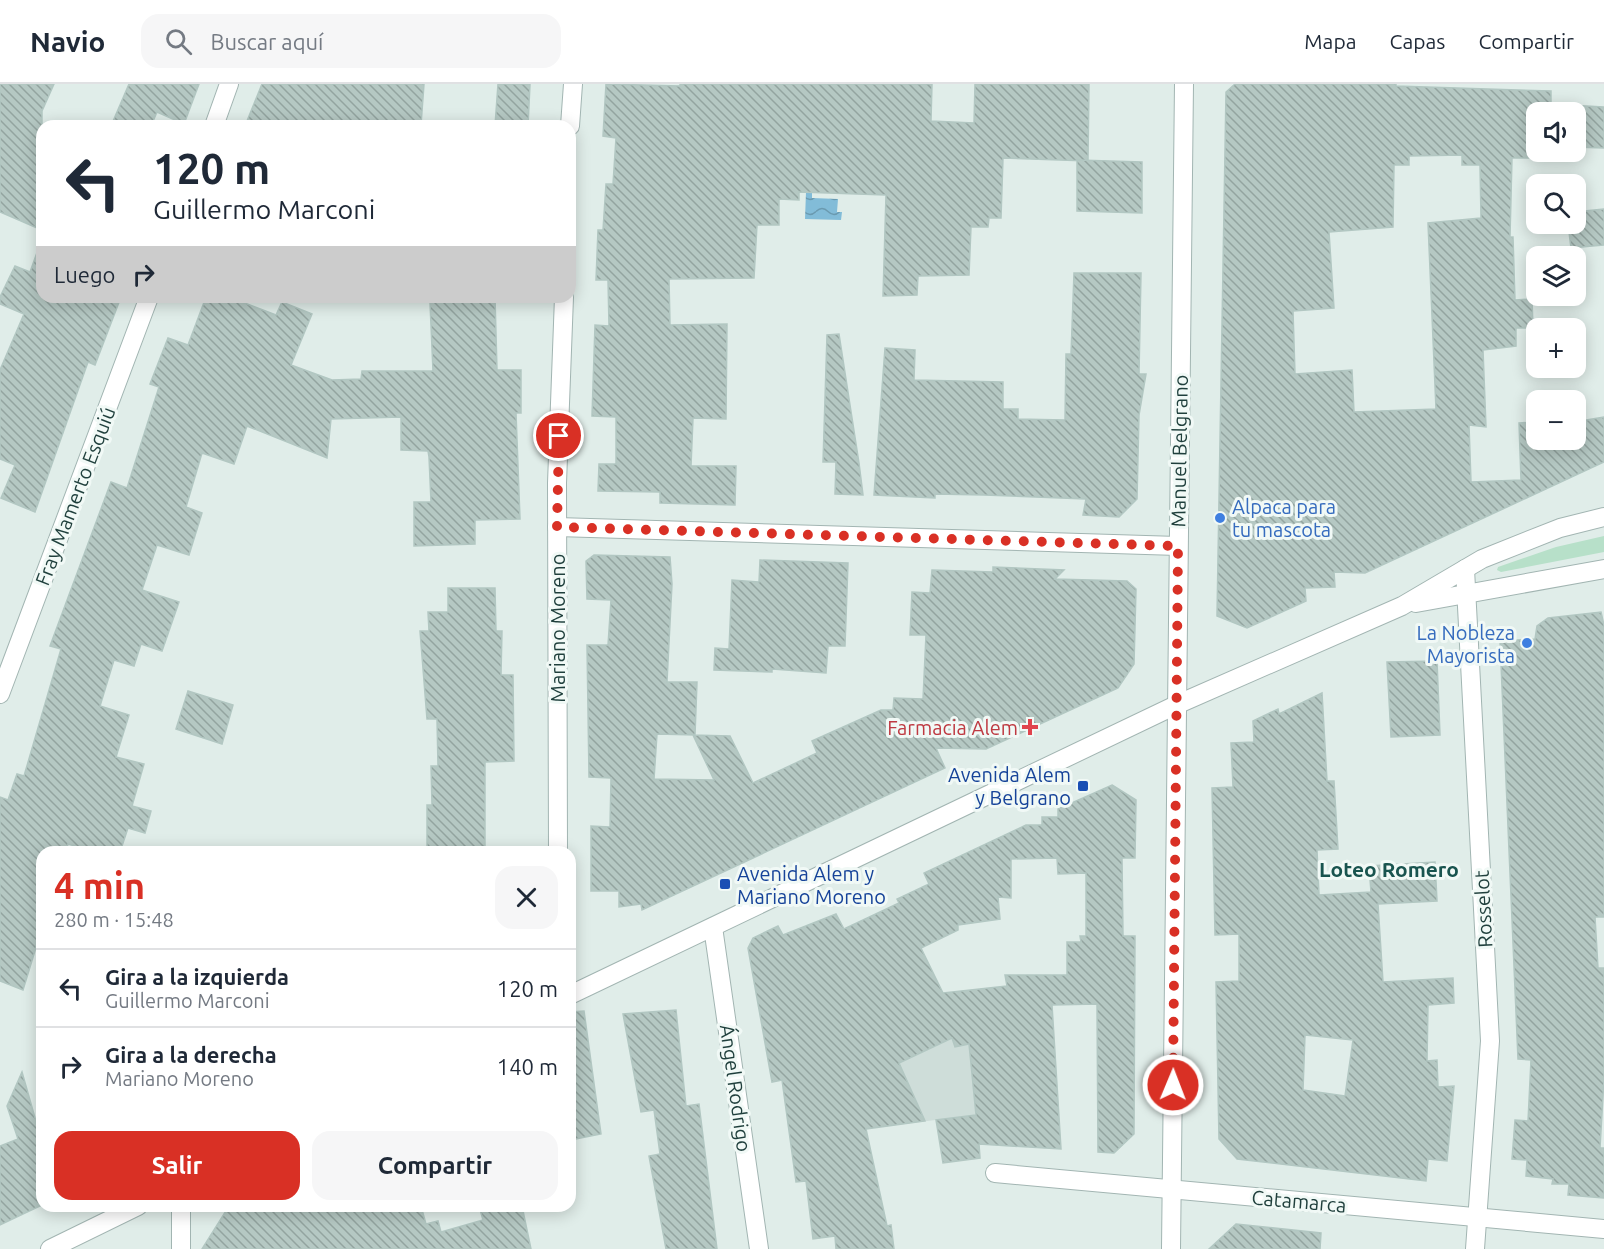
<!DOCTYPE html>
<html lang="es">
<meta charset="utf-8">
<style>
:root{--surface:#fff;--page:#f6f6f7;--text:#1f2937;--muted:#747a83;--line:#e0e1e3;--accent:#d93025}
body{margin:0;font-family:Ubuntu,sans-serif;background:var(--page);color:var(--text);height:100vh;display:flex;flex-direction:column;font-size:22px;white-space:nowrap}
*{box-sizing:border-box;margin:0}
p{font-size:20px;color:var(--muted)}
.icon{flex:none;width:33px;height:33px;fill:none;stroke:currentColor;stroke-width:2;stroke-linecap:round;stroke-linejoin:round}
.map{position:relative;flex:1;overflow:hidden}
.drawer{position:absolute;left:36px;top:762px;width:540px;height:366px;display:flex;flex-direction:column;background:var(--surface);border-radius:18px;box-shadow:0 3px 15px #0003}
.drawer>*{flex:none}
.top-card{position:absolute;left:36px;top:36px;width:540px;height:183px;border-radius:18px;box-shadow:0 3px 15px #0003;background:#fff;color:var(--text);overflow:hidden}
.fabs{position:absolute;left:1526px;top:18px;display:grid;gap:12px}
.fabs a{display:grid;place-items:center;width:60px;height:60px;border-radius:12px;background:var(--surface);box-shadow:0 3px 15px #0003;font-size:30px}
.pin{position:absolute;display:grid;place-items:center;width:51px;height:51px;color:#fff;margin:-26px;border:3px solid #fff;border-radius:50%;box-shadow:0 2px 6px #0007}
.me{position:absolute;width:66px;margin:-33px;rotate:1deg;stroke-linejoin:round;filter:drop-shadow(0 0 4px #0008)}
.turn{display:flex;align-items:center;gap:21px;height:126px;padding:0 18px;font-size:27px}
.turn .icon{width:78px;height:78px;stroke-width:2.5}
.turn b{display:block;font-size:42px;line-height:51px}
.then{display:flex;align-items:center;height:57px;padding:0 18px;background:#0003;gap:12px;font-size:22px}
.round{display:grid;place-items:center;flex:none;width:63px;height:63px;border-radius:18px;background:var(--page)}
.overview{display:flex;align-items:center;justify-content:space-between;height:102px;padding:0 18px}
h1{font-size:36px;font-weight:700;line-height:45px;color:var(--accent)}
.primary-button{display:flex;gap:12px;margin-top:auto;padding:12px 18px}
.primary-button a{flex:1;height:69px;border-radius:18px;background:var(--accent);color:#fff;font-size:24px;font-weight:700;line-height:69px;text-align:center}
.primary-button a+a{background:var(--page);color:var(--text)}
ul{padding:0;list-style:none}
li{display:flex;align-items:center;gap:18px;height:78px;padding:0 18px;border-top:2px solid var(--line)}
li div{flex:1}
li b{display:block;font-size:22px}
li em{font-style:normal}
header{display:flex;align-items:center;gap:36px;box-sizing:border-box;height:84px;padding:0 30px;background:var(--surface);border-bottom:2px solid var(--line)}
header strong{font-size:28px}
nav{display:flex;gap:33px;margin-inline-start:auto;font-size:21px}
.search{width:420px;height:54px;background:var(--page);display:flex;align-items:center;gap:15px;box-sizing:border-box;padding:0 21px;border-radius:18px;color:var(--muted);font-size:22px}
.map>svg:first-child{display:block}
.built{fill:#ceddd9}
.green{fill:#b7e0c9}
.water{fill:url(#water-waves)}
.building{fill:url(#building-back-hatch);stroke:#b2c7c2;stroke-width:1.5;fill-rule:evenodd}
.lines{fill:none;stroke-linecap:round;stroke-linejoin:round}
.minor-casing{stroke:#a2b5b2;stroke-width:20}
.minor{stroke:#fff;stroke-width:18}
.route{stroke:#d93025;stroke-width:10;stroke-dasharray:0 18}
.shop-dot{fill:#3f7fe0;stroke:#f1f9f6;stroke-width:2}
.health-dot{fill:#e0444e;stroke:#f1f9f6;stroke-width:2}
.transit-dot{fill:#1a4fb4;stroke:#f1f9f6;stroke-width:2}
.labels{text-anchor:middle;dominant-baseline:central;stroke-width:6;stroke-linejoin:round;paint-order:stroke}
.street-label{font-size:20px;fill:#1f3f3c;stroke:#f1f9f6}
.shop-label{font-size:20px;fill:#366cbe;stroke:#f1f9f6;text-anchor:start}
.health-label{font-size:20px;fill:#be3a42;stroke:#f1f9f6;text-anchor:end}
.transit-label{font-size:20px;fill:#164399;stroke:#f1f9f6;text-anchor:end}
.neighbourhood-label{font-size:21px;font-weight:bold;fill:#19544f;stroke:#f1f9f6}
</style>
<header>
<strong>Navio</strong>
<div class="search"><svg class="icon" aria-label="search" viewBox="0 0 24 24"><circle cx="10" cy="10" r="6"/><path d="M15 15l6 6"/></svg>Buscar aquí</div>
<nav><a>Mapa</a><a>Capas</a><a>Compartir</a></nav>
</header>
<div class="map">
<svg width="1604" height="1165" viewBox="0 0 1604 1165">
<defs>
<pattern id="water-waves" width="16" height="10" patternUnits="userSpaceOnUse" patternTransform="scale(1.5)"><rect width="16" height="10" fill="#82bcd8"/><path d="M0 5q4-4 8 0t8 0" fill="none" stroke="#6a9ab0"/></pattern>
<pattern id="building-back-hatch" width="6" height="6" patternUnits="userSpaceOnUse" patternTransform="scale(1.5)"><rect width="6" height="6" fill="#b5c8c3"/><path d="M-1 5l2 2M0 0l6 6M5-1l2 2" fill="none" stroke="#93a4a0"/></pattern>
</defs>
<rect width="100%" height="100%" fill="#e0ede9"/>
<path class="built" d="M965,922L976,1031L790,1054L783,1006Z"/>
<path class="green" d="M1604,452V468L1501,488L1497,486L1498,483L1556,463Z"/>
<path class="water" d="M806,108H812V114L838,115L837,128H842L841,136L805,135Z"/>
<g class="building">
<path d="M0,0H54L42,27V146L0,128Z"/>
<path d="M129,0H199L184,40L157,28L151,42H111Z"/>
<path d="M262,0H424L421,41L365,38V42H245Z"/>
<path d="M498,0H530L528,42H495Z"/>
<path d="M606,0L680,2V0H932L931,37L974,39L975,0H1089L1088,77L1003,74L1001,134H989L988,143H971L969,191L918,192L917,211L883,212L886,111L799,108V116L779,115V141H757L754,194L669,195L670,241L727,240L726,335L693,334L691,382H736L735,421L660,419V408L598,407L599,380H616V333L592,332L595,241L609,242L608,196H596L598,146H603L606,100H613L616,54L603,52Z"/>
<path d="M1235,0H1396V2L1551,7V20L1604,23V64L1575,63V28H1536V68H1554V74H1512L1510,153H1513L1515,216L1532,215L1533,244H1516V262L1483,266L1486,343L1469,341L1471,398L1521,396L1519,339L1536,338V356H1575V338L1604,333V378L1365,489L1334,488L1335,503L1305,504L1306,517L1247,544L1217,532L1226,8ZM1462,71V81H1480L1481,134L1428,139L1436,325L1354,328L1352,286L1295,290L1293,227L1334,224L1329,148L1393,143L1394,81H1409V72Z"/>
<path d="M1077,76L1142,78V129L1077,127Z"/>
<path d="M1604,125V161L1571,164L1568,140H1575V128Z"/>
<path d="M39,163H42V213H121L95,281L88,278L35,428L1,414L15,381L0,375V286L24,230L0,220V213L15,182L30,188Z"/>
<path d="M1074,189H1141L1139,290H1146L1139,331L1137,415L1119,433L1083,431L1086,415L984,411L935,410V414L874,411L885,264L915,266L914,296L1003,298V325H1018V335L1065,336L1066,270H1071Z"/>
<path d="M206,213H229L276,231L282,218L312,230L291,281L332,296L361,295L362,287H433L430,219L433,218V213H495L497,286H521V329H516L520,435L475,436V460L414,462V418H431L429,373L428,367L401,366V333L331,335L327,374L247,342L234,380L202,369L186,423L202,429L189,471L157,461L142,506L179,518L162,567L141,560L134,582L114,576L100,622L129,631L116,673L144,680L132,722L151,727L145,749L128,744L120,768H95L68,760L66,768H42V844L23,906L0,897V713L8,716L17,690L24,692L61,565L50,562L111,398L127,404L159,303L150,300L168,254L188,261Z"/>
<path d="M839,250L859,379L863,411L835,410L836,378H823L827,251Z"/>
<path d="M594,471L670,473L672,500L667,598H697L695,651L657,650L654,695L714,696L693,651L730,652L753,699L817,669L812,657L881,626H893L894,614L923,615L926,551H910L912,508L930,509L932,486L993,488V483L1064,486L1055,495L1127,497L1136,505L1134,580L1118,604L986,665L936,664L945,684L642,826L641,820L619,823V807H591V742L610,743L611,694L589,693L587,561H608L611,516L587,515L586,477Z"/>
<path d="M760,476L848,479L845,562H828L826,589L772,585V588L714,586L715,564L729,565L732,496L759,498Z"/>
<path d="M448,504H495L496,547H502L501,591H513L514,677L485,678V768H427V721H432L431,682H438L437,635H427L420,547H429L428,528H448Z"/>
<path d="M1601,528L1604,541V833H1595L1598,884H1604V995L1600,1064H1604V1114L1568,1111L1569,1100H1552L1553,1095L1526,1092L1527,1076L1512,1075L1515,1036L1528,1037L1531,976L1518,975L1500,557L1535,555L1537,542L1548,534Z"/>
<path d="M1437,577L1440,651L1391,653L1387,578Z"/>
<path d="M188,607L233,621L222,660L176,645Z"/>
<path d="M1322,609L1327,697H1334L1338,765L1317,766L1319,811L1371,808L1369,782L1435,778L1437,817L1378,820L1383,898L1453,894L1454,919L1428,921L1427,977L1437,976L1438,1003L1454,1002L1447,1077L1428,1075L1426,1097L1237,1075L1219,1055L1216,898L1239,897V850L1215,851L1212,704L1233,703L1231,659L1254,658L1253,637L1278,625L1279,630ZM1305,951L1353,956L1345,1012L1303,1006Z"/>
<path d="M1112,701L1136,716L1135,774H1122L1123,852H1135L1134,1050L1114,1069L1098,1068L1097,920L1052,921L1061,1065L979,1060L980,1074L943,1079L936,1036L976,1031L969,960L955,963L952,954L899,979L925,1037L866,1045L887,1142L891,1141L894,1165H836L835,1152L813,1155L806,1097L796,1098L782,996L772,998L748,864L753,854L778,842L783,851L836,830L844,845L899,819L897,815L929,800L924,789L1026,741H1042V733H1058V725ZM1057,774L1058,790L1086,789V852H1080L1081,858H1067V891H1005L1007,902L943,909L921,864L958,846V841L1000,835L998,813L1011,814V775Z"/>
<path d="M676,926L686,1022L699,1020L717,1165H666L649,1072L660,1070L654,1026L641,1028L623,930Z"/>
<path d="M584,927L601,1050L575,1055L570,1031V928Z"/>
<path d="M22,988L39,1048L42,1046V1121L0,1141V1062L18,1055L7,1022Z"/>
<path d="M229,1122H421L426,1140L438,1137L441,1148L483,1136L479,1122H522L531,1165H202Z"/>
<path d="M1236,1140L1321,1149L1320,1165H1209Z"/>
</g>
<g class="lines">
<defs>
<g id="minor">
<path d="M214,42L229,0"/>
<path d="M570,42L573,0"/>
<path d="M557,443L1178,462"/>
<path d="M1465,485L1490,957L1475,1165"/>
<path d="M1416,519L1604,485"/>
<path d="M0,610L149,213"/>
<path d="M558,768L557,399L564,213"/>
<path d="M713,843L759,1165"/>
<path d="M570,911L1176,621L1402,522L1482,475L1560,444L1604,433"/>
<path d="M995,1089L1604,1145"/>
<path d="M181,1122V1165"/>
<path d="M50,1165L138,1122"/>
<path d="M1171,1165L1184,0"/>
</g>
</defs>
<use href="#minor" class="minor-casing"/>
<use href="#minor" class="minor"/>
</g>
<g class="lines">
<path class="route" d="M559,352L557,443L1178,462L1173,1001"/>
</g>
<g class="shop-dot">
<circle cx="1220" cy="434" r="6"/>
<circle cx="1527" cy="559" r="6"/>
</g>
<path class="health-dot" d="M1027 634h6v6h6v6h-6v6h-6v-6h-6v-6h6z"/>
<g class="transit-dot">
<rect x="1077" y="696" width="12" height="12" rx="3"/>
<rect x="719" y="794" width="12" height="12" rx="3"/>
</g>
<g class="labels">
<g class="street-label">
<text transform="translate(1179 367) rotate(-89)">Manuel Belgrano</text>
<text transform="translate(75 412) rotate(-69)">Fray Mamerto Esquiú</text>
<text transform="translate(557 544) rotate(-90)">Mariano Moreno</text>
<text transform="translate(1483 825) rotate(-93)">Rosselot</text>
<text transform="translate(736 1004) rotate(82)">Ángel Rodrigo</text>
<text transform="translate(1299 1117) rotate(5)">Catamarca</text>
</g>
<g class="shop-label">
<text x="1232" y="422">Alpaca para<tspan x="1232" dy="23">tu mascota</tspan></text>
<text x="1515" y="548" text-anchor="end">La Nobleza<tspan x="1515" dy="23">Mayorista</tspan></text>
</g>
<g class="health-label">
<text x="1018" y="643">Farmacia Alem</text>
</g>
<g class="transit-label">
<text x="1071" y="690">Avenida Alem<tspan x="1071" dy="23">y Belgrano</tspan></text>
<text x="737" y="789" text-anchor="start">Avenida Alem y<tspan x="737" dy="23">Mariano Moreno</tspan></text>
</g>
<g class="neighbourhood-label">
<text x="1389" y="785">Loteo Romero</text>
</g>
</g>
</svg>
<div class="fabs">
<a><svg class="icon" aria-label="sound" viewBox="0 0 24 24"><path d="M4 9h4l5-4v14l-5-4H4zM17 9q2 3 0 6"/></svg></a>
<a><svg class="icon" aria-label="search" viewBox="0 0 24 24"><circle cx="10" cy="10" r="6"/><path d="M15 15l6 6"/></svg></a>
<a><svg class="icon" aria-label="layers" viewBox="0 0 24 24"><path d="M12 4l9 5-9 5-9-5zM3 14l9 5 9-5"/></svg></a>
<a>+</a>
<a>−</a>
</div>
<div class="pin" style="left:559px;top:352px;background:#d93025"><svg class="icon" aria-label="arrive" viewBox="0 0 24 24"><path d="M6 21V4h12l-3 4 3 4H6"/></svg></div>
<svg class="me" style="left:1173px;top:1001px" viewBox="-20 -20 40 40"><circle r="17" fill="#d93025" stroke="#fff" stroke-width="3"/><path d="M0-11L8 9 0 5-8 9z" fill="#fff"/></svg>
<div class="top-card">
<div class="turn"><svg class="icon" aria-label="left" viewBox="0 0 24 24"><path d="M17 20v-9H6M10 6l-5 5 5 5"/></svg><div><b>120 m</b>Guillermo Marconi</div></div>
<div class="then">Luego<svg class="icon" aria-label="right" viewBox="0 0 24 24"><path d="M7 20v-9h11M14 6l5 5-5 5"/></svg></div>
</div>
<section class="drawer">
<div class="overview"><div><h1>4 min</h1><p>280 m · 15:48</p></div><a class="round"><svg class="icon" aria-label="close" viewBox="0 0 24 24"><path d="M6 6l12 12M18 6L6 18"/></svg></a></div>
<ul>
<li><svg class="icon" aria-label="left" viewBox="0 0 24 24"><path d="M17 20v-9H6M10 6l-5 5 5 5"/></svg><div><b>Gira a la izquierda</b><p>Guillermo Marconi</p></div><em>120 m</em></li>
<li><svg class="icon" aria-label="right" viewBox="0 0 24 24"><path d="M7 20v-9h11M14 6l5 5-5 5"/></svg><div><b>Gira a la derecha</b><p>Mariano Moreno</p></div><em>140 m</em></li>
</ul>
<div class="primary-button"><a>Salir</a><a>Compartir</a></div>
</section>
</div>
